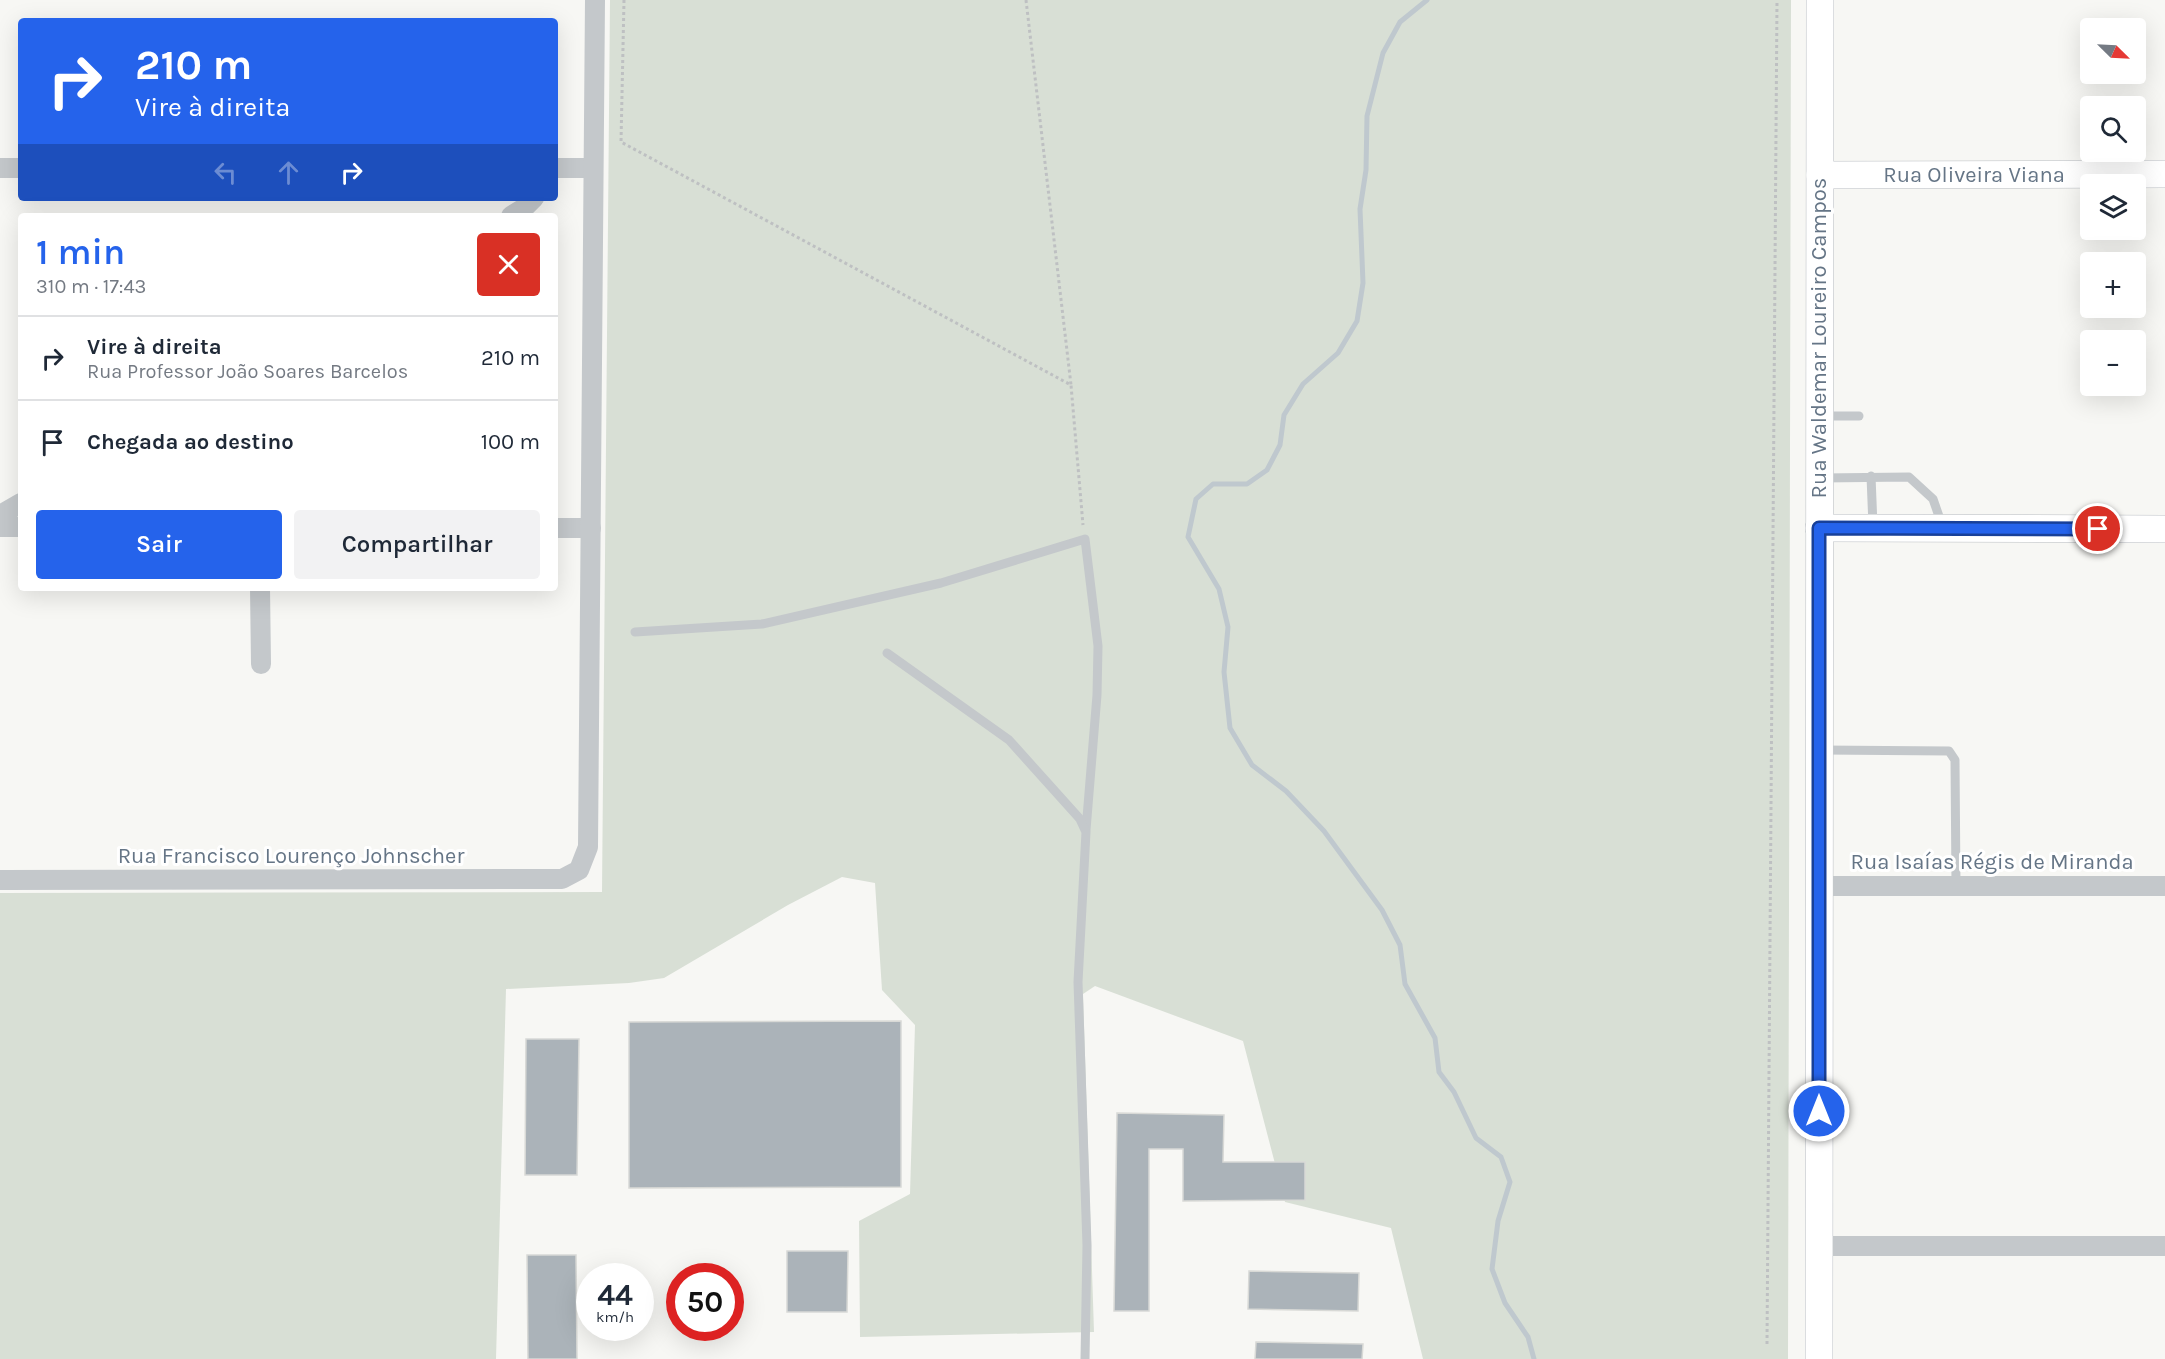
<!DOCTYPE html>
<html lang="pt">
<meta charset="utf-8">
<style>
:root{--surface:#fff;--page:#f2f2f3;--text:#1f2937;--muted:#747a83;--line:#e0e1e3;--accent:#2563eb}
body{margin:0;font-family:Karla,sans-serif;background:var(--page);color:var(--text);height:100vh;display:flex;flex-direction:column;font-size:22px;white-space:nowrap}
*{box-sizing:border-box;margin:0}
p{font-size:20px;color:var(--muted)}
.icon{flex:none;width:33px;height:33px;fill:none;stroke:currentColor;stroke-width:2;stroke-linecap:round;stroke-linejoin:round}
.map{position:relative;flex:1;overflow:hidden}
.details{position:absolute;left:18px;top:213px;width:540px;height:378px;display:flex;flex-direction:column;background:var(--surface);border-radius:6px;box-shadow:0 6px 24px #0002}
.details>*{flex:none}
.top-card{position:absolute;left:18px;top:18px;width:540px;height:183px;border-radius:6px;box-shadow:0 6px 24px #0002;background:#2563eb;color:#fff;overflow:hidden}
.needle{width:39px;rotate:114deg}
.controls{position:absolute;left:2080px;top:18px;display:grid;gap:12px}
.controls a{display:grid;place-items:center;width:66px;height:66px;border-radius:6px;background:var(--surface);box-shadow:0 6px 24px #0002;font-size:30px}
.speed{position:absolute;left:576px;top:1263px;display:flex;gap:12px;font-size:30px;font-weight:700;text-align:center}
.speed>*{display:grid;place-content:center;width:78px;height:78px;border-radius:50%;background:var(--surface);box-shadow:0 6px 24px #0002;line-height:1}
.speed small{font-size:15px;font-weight:400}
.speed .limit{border:9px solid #d22;background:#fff;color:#111}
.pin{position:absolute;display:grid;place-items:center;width:51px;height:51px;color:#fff;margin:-26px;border:3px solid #fff;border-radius:50%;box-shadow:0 2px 6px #0007}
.me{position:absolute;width:66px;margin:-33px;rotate:0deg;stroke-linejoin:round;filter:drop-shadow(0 0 4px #0008)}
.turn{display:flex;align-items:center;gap:21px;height:126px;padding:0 18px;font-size:27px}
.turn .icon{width:78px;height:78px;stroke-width:2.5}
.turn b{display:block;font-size:42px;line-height:51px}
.lanes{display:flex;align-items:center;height:57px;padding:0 18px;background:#0003;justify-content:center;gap:30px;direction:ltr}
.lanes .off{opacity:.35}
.round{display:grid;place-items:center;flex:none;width:63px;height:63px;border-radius:6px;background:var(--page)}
.summary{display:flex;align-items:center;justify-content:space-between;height:102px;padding:0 18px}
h1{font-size:36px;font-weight:600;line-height:45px;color:var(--accent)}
.action{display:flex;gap:12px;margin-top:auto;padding:12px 18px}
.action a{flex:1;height:69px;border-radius:6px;background:var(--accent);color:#fff;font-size:24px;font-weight:600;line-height:69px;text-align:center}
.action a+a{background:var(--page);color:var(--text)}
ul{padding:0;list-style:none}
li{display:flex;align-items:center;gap:18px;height:84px;padding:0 18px;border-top:2px solid var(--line)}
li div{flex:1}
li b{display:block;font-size:22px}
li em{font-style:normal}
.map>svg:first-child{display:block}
.green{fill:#d8dfd5}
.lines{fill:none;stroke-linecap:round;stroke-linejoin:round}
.stream{stroke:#bfc8ce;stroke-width:5}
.building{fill:#abb3b9;stroke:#d8d9d6;stroke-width:1.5}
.secondary-casing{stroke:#b9bdc2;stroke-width:28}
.path{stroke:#bec0c2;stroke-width:3;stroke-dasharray:3 3;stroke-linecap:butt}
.service{stroke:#c4c8cb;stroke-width:9}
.minor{stroke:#c4c8cb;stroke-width:20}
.secondary{stroke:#fff;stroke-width:27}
.route-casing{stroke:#184099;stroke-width:15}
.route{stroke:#2563eb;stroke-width:10}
.labels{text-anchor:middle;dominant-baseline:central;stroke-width:6;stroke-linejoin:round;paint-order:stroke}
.street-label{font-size:22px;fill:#657586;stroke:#fff}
</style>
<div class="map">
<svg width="2165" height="1359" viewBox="0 0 2165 1359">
<rect width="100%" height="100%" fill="#f7f7f4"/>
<path class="green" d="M610,0H1791L1788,1359H1423L1391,1228L1285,1202L1243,1041L1095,986L1083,994L1094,1332L860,1337L859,1221L910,1194L915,1025L882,990L875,883L842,877L788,905L664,978L629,983L506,989L496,1359H0V893L602,892Z"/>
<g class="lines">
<path class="stream" d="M1427,0L1400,22L1383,53L1367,116L1366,170L1360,209L1363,283L1357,321L1338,353L1303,384L1284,415L1280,445L1267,470L1247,484H1213L1196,499L1188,537L1219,589L1228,627L1224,672L1230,728L1252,765L1286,791L1324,831L1382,910L1400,945L1405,984L1435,1038L1439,1072L1454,1092L1476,1138L1501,1157L1510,1182L1498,1221L1492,1269L1505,1303L1528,1337L1534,1359"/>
</g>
<g class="building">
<path d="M901,1021V1187L629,1188V1022Z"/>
<path d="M526,1039H579L577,1175H525Z"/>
<path d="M1117,1113L1224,1115L1223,1162H1305V1200L1183,1201V1149H1149V1311H1114Z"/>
<path d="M787,1251H848L847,1312H787Z"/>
<path d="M527,1255H576L577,1359H528Z"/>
<path d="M1249,1271L1359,1273L1358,1311L1248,1309Z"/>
<path d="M1256,1342L1363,1344L1362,1359H1255Z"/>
</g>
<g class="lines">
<defs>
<g id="secondary">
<path d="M1820,175L2165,174"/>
<path d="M1819,528L2165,529"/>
<path d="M1819,1359L1820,0"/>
</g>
</defs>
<use href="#secondary" class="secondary-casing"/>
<g class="path">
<path d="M624,0L621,142L1071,385L1083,525"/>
<path d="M1026,0L1071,385"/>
<path d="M1767,1344L1777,0"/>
</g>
<g class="service">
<path d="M1822,416H1859"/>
<path d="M1871,476L1873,526"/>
<path d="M1822,478L1909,477L1933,499L1942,525"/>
<path d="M635,632L762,624L941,583L1085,539L1098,646L1097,695L1086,830"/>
<path d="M887,653L1009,740L1080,819L1086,832L1078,982L1087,1245L1085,1359"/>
<path d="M1822,750L1949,751L1955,760L1956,886"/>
</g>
<g class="minor">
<path d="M0,168H21"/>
<path d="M555,168H593"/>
<path d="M511,216L524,208L534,198"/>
<path d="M0,515L21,503"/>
<path d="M0,527H21"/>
<path d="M555,528H591"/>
<path d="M260,588L261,664"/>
<path d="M0,880L562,879L579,870L588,847L595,0"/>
<path d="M1819,886H2165"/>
<path d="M1819,1246H2165"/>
</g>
<use href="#secondary" class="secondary"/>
</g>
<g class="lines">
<defs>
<path id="route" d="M1819,1111V528L2098,529"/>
</defs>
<use href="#route" class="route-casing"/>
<use href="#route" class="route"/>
</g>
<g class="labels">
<g class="street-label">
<text x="1974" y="175">Rua Oliveira Viana</text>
<text transform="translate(1819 338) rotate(-90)">Rua Waldemar Loureiro Campos</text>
<text x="291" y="856">Rua Francisco Lourenço Johnscher</text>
<text x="1992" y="862">Rua Isaías Régis de Miranda</text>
</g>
</g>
</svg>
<div class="controls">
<a><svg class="needle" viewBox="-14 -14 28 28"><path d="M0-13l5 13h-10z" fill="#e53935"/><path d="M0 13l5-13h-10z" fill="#747a83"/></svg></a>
<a><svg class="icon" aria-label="search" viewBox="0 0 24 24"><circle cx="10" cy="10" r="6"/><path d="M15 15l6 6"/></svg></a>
<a><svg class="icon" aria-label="layers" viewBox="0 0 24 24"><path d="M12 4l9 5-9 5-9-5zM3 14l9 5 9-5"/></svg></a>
<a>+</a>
<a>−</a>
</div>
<div class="speed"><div>44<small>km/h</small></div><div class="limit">50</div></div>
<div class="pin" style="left:2098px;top:529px;background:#d93025"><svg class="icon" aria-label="arrive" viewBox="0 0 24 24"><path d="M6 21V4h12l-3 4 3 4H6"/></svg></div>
<svg class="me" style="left:1819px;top:1111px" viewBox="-20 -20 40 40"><circle r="17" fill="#2563eb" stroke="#fff" stroke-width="3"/><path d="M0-11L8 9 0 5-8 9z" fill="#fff"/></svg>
<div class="top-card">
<div class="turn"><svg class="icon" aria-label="right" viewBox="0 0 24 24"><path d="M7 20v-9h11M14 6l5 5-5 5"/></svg><div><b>210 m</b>Vire à direita</div></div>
<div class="lanes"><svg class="icon off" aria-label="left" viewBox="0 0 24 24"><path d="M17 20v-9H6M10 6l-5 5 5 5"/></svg><svg class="icon off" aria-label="ahead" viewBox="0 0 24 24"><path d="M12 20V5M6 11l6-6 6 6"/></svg><svg class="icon" aria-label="right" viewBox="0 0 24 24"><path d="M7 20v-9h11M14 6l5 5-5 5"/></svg></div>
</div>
<section class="details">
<div class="summary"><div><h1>1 min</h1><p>310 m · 17:43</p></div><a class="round" style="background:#d93025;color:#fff"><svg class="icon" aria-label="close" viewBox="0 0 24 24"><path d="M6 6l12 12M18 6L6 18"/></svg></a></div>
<ul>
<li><svg class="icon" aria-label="right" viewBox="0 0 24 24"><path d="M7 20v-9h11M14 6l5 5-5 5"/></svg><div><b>Vire à direita</b><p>Rua Professor João Soares Barcelos</p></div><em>210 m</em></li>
<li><svg class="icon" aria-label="arrive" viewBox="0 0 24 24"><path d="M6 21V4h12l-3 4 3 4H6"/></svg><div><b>Chegada ao destino</b></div><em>100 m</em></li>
</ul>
<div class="action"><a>Sair</a><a>Compartilhar</a></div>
</section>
</div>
